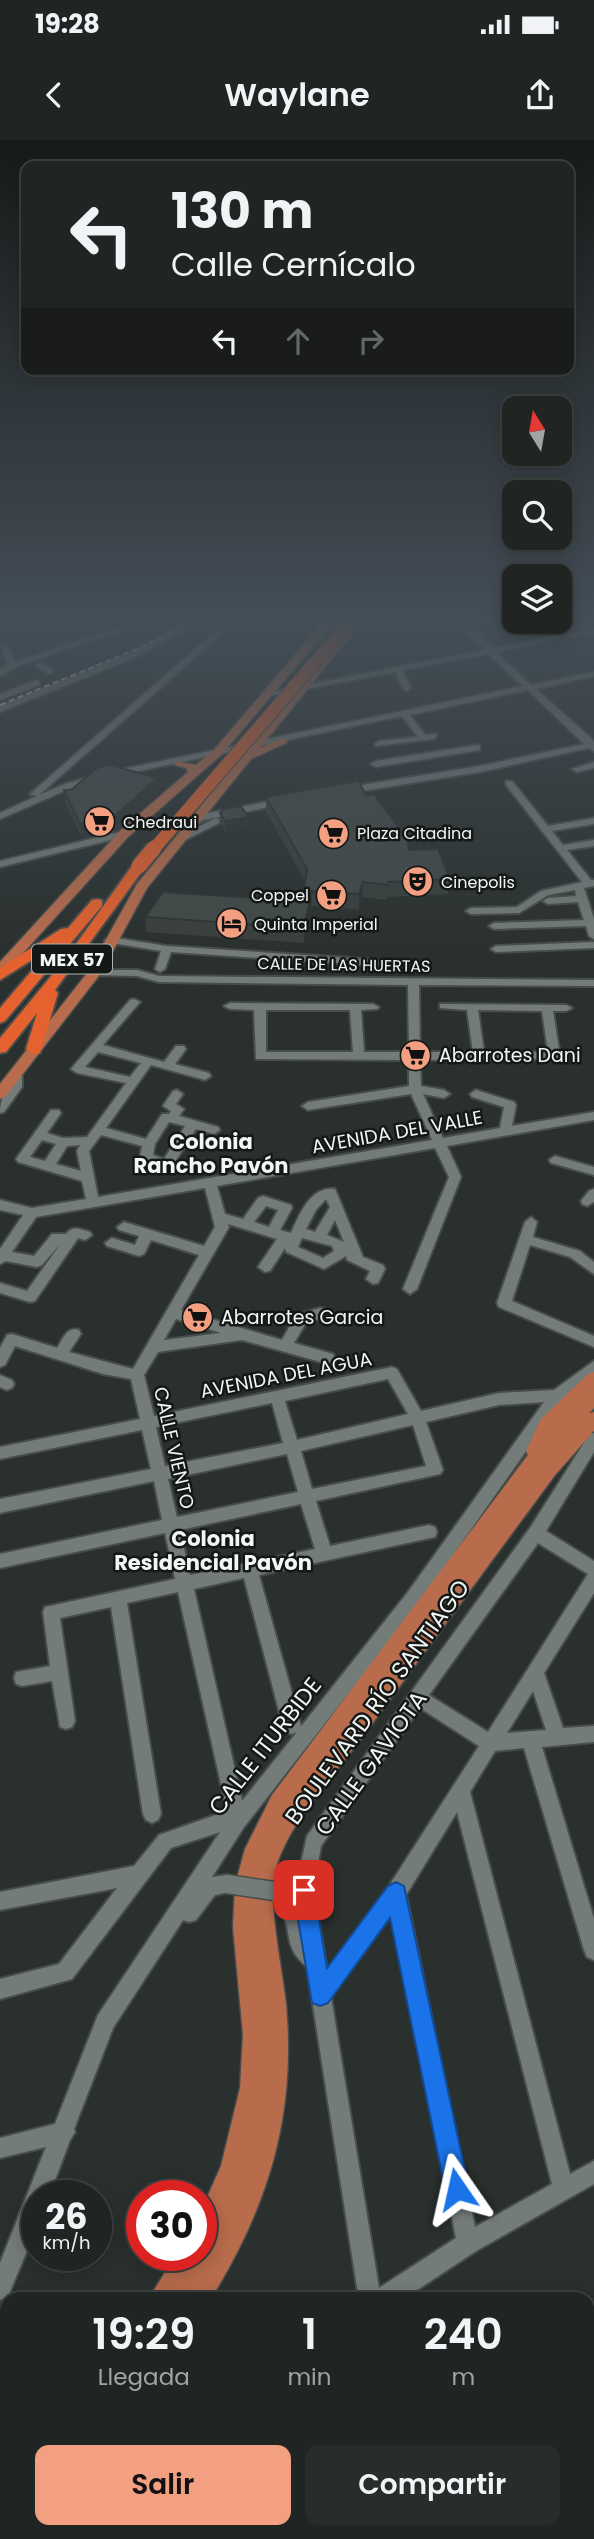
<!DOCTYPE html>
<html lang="es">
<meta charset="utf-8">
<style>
:root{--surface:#202422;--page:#282c2a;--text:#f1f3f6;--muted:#a2a4a5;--line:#3d4140;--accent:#f39f82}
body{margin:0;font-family:Poppins,sans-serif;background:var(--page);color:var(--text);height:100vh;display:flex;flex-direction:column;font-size:26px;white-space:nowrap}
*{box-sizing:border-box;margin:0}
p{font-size:23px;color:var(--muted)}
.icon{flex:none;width:38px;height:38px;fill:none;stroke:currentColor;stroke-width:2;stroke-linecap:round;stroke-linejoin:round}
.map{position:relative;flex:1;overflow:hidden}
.drawer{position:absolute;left:0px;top:2152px;width:595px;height:247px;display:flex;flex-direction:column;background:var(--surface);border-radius:21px 21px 0 0;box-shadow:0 4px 18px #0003,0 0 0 2px var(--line)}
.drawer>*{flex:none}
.guide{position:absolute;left:21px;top:21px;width:553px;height:214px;border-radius:14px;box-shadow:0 4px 18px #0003,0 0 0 2px var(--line);background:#202422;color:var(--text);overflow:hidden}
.needle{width:46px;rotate:349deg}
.fabs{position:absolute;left:502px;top:256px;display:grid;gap:14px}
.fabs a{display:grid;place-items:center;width:70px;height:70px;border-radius:14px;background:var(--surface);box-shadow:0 4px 18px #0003,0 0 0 2px var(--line);font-size:35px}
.speed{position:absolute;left:21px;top:2040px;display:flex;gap:14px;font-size:35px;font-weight:700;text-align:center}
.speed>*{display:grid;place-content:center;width:91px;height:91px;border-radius:50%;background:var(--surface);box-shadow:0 4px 18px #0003,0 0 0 2px var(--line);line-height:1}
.speed small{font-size:18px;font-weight:400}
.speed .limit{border:10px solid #d22;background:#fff;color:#111}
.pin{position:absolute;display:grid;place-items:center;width:60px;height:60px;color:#fff;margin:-30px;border-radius:14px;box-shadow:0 4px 10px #0006}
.me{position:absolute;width:77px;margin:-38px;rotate:349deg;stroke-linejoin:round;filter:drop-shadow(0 0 5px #0008)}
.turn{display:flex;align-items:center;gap:24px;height:147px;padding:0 35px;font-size:32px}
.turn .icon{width:91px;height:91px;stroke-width:2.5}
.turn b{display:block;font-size:49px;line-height:60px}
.lanes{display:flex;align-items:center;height:66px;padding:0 35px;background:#0003;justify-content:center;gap:35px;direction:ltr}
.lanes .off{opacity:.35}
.eta{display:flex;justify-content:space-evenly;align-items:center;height:119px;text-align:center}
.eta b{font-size:42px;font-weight:600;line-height:49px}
.primary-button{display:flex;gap:14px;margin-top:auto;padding:14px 35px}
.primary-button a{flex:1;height:80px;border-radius:14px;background:var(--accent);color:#111;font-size:28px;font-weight:600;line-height:80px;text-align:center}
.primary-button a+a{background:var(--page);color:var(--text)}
.status{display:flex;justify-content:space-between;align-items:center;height:49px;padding:0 35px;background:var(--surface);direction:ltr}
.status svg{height:19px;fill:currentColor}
header{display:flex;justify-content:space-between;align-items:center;height:91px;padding:0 35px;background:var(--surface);font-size:32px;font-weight:600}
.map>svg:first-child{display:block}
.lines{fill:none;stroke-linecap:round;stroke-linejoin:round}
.minor-casing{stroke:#484d4b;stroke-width:4}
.major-casing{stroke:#484d4b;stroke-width:3}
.highway-casing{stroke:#484d4b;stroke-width:4}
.minor{fill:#747c79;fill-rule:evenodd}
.major{fill:#b86c4c;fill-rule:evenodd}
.highway{fill:#e5622e;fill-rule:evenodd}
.rail{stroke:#d2d6d4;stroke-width:2;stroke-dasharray:6 3.5;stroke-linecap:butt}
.minor-bridge-casing{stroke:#484d4b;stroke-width:21;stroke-linecap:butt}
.highway-bridge-far1-casing{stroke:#484d4b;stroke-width:14;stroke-linecap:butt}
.highway-bridge-casing{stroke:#484d4b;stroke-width:18;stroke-linecap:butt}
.minor-bridge{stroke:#747c79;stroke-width:18}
.highway-bridge-far1{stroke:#e5622e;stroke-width:12}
.highway-bridge{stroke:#e5622e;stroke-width:15}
.wall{fill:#393f3d}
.shaded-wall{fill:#2e3332}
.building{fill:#424947;stroke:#2e3332;stroke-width:2}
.route{fill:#1a73e8;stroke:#114b97;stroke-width:2}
.labels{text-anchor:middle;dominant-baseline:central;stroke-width:5;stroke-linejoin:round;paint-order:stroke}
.far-poi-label{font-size:16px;fill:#f2f6f4;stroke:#141816;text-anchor:start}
.far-street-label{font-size:16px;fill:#f2f6f4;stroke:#141816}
.shield{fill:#141816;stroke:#afb3b1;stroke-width:2}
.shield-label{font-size:18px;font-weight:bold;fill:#f2f6f4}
.poi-label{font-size:19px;fill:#f2f6f4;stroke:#141816;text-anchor:start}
.street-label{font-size:19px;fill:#f2f6f4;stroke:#141816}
.neighbourhood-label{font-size:21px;font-weight:bold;fill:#f2f6f4;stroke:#141816}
.near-street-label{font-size:23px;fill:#f2f6f4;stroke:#141816}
</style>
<div class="status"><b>19:28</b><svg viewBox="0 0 49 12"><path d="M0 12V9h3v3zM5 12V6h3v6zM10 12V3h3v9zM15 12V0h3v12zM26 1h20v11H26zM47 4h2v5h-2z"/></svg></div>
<header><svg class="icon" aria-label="back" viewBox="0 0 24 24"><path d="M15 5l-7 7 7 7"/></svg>Waylane<svg class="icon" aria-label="share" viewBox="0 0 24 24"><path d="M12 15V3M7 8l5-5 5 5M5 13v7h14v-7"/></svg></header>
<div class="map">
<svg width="594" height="2399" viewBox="0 0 594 2399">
<rect width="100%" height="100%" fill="#2a302e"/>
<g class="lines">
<defs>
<g id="minor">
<path d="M21,477H39L0,486V482Z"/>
<path d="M199,477H210L136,517L0,572V566L130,513Z"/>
<path d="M232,477H241L39,655L65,644L104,633L523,546L488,514L402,530L411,548L407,551L403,548L395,532L265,557L261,554L484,510L450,477H459L492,508L586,490L572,477H581L594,489V495L590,494L496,512L531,545L594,532V536L536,549L594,601V611L589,608L480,632L343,654L338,651L343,648L480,626L584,604L528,550L410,575L425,595L436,594V598L433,599L376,606L375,604L379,601L418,597L402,576L105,638L71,648L0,679V673L37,656L30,654Z"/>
<path d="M385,477H402L398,479Z"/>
<path d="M128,484L135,486L18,526L0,536V530L8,524L1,506H7L15,522Z"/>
<path d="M40,523L52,529V533C46,534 40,529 36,525Z"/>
<path d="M36,540L40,543L39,545L0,560V554Z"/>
<path d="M477,605L480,606V610L376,627L371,624L376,621Z"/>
<path d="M594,622V628L577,632L572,629Z"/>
<path d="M506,641H512L548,686L594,678V684L552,691L563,705L594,700V706L567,710L591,740H594V746L584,748L594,779V799L589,796L586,786L494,789L489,786L494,783L584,780L578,762L548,764L543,761L548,758L576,756L575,750L548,755L519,773L471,774L466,771L471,768L517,767L541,751L582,742L506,645Z"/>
<path d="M282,659L287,662L285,664L198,681L193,678L198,675Z"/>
<path d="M216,678L219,679V683L183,701L175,699Z"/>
<path d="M124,691L127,692V696L0,727V721Z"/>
<path d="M110,797L167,806L396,821L401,824L396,827L171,812L165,829L160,832L155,829L161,811L106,802L105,800Z"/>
<path d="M594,802V808L496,812L491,809L496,806Z"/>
<path d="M94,830H137L159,836L594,840V846L419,845L420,912H473L467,870L440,868V864L566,865L572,868L566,871H553L560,916L558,919L420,920L421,946L444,950L450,954L444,958L423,954L443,998L500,988L504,967L472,957L470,954L476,950L514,962L516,965L512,986L594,972V980L447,1006L461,1037L417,1149L410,1154L403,1149L449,1037L435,1008L217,1046L225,1074L243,1079L258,1058L263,1056L291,1065L292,1068L280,1090L291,1093C299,1075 311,1045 335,1049L363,1117L383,1125L385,1129L378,1143L373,1144L366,1139L370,1131L347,1120L346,1116L324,1129L286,1112L285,1108L270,1131L265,1132L258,1127L277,1099L228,1084L229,1087L181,1170L282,1200L296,1175L320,1168L325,1169L327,1173L325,1177L306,1183L294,1203L333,1214L335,1218L333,1222L328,1224L242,1200L158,1212L144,1235L154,1276L392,1227L397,1229L421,1271L499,1253L554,1250L594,1221V1235L562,1260L420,1462L244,1687L212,1737L227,1735L234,1737L236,1744L234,1751L215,1755L196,1780L189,1782L183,1780L113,1888L74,1989L75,1992L70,2000L49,2056H37V2087L11,2149L8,2157L0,2160V2123L46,2007L0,2018V1998L55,1984L98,1875L220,1692L171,1708L72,1839L0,1859V1839L59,1824L117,1748L0,1770V1752L134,1726L159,1695L227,1671L178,1452L127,1463L161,1674L158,1680L152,1683L146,1680L143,1674L111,1467L60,1478L75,1581L72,1587L66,1589L60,1587L52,1541L22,1546L16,1544L14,1538L16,1532L50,1526L43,1472L45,1467L175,1439L165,1393L0,1428V1414L162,1380L154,1341L0,1373V1359L151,1329L142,1290L0,1319V1307L140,1279L131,1239L103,1234L15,1206L5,1225L0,1227V1208L7,1195L12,1194L57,1208C63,1199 67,1186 79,1190L81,1194L69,1212L133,1229L199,1115L151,1100L144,1114L139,1116L107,1106L105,1103L112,1098L135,1105L139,1096L119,1090L117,1087L124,1082L204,1106L215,1087L205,1048L36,1077L12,1112L34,1116L52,1094H66C73,1085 79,1089 90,1092L92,1095L85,1100L78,1098L35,1161L30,1162L0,1153V1143L27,1151L61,1103L42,1125L37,1127L6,1121L0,1124V1109L23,1075L0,1070V1060L32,1068L86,1059L82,1041L18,1022L16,1019L51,970H59L61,973L47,993L63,998L87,997L126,943L77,933L71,929L130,860L134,859L140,862L103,905L164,922L176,906H184L186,909L175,924L209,933L211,936L205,940L151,925L106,988L146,999L162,974H169L171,971L163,966L173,951L177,950L183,954L176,964L184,969L179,976L218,987L220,990L214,994L196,989L171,1028L167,1029L142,1020L140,1017L142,1006L101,995L89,1011L98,1057L432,1000L411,954L308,970L302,966L308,962L409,946V920L256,919L254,870L230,869L224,866L230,863L373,864L379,867L377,869L361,870L364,912H409L408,845L159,842L137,836L90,835V831ZM266,870H350L353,912H266ZM478,870L542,871L548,912H484ZM98,912L141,923L130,937L85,927ZM169,982L185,986L164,1019L153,1015L155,1004ZM42,1000L56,1004L45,1021L30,1017ZM80,1005L77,1011L81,1031L56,1024L67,1006ZM326,1059L330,1067L315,1092L306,1089L316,1070ZM266,1066L278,1070L269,1087L254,1082ZM335,1080L344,1102L327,1095ZM302,1098L332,1106L334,1111L323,1118L298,1107ZM176,1179L221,1193L164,1200ZM388,1239L408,1274L297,1300L285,1261ZM544,1262L408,1452L299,1589L301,1586L259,1435L435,1397L437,1392L435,1387L429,1385L330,1406L316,1361L440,1334L443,1330L426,1282L499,1265ZM272,1263L283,1303L165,1326L156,1287ZM413,1285L426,1326L312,1349L301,1311ZM287,1314L298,1352L177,1377L168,1339ZM301,1364L315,1409L190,1435L180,1390ZM244,1438L283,1586L286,1592L292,1594L297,1592L242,1661L194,1449Z"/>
<path d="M16,929L22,933V947L4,972L0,973C0,953 10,953 10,933Z"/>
<path d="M555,1016L594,1027V1035L551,1023L549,1020Z"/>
<path d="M594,1049V1062L587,1066L582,1064L581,1061L589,1051Z"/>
<path d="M531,1077L537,1082L533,1097L580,1111L594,1122V1134L570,1117L530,1105L512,1161L594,1196V1207L499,1167L497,1163L525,1082Z"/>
<path d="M0,1235L12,1240L14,1244L12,1248L7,1250L0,1247Z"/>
<path d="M594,1293V1312L546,1391L594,1421V1453L544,1533L563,1588L594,1586V1602L542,1607L594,1779V1820L587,1817L584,1810L524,1608L495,1611L470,1652L570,2034L594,2021V2044L476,2111L402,2160H359L307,1827C283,1806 293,1796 282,1772C278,1763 268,1760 265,1751L267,1744L274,1742L289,1750L296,1759L295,1750L307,1696L530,1388L589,1295ZM538,1403L588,1434L488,1592L429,1555ZM533,1551L546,1590L507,1593ZM420,1568L479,1606L389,1746L327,1830L313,1750L321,1706ZM457,1672L552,2044L475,2087L406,1755ZM391,1775L456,2098L379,2148L331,1857Z"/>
<path d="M594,2167V2207L588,2209V2169Z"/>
<path d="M588,2340L594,2343V2368L588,2365Z"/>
<path d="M166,2392H192L189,2399H163Z"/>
<path d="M197,2392H225L228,2399H200Z"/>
<path d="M376,2392H404L407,2399H379Z"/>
</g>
<g id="major">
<path d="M327,477H338L222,614L128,697L5,833L0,834V822L120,691L188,632L186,628L175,625V621L196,625L214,610Z"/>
<path d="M356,477H366L260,608L282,598L288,601L286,603L251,619L147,748L101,833L5,957L0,959V944L88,832L137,744Z"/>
<path d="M594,1232V1268L589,1273L594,1272V1291L555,1335C490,1423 425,1511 361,1599C333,1636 285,1687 275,1732C268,1767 282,1827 286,1864C296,1975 269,2065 210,2160H180L183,2152L179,2160H148L175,2116H201V2071L221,2026L240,1948L243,1895L233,1787L235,1745L245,1709L272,1655L528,1315L526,1311L541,1279L588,1234ZM209,2109L203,2121V2112Z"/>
<path d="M7,2368V2392H18L14,2399H0V2371Z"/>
<path d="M24,2392H56L53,2399H21Z"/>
</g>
<g id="highway">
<path d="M134,723L146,726L55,850L58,853L40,913L34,914L26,909L37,873L6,912L0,913V898L66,818Z"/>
<path d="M97,759L102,760V766L5,881L0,883V868L51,808L0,840V828L61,789L68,788L92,760Z"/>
</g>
</defs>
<use href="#minor" class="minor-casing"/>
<use href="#major" class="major-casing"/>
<use href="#highway" class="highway-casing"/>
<use href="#minor" class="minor"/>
<use href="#major" class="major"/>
<use href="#highway" class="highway"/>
<path class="rail" d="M0,565L137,509L199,477"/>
<defs>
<path id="minor-bridge" d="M227,1744L274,1751"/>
<path id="highway-bridge-far1" d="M153,710L354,477"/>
<path id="highway-bridge" d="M139,726L154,708"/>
</defs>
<use href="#minor-bridge" class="minor-bridge-casing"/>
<use href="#highway-bridge-far1" class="highway-bridge-far1-casing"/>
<use href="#highway-bridge" class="highway-bridge-casing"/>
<use href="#minor-bridge" class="minor-bridge"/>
<use href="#highway-bridge-far1" class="highway-bridge-far1"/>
<use href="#highway-bridge" class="highway-bridge"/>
</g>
<g class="wall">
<path d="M64,650L158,653L117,690L82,698L66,665Z"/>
<path d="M366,655L409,710L450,739L448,754L387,757L386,760L362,757L359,770L312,766L304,803L146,792L145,777L302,761L305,741L266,672V657Z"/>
<path d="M220,673L248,677V688L226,692L221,684Z"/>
</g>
<g class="shaded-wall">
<path d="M157,638L158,653L117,690L82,698L80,684Z"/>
<path d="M248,677V688L226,692L225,681Z"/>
<path d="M363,742L362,757L359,770V754Z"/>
<path d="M312,751V766L304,803V788Z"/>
</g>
<g class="building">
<path d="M110,625L157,638L116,675L80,684L64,650H71L97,628Z"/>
<path d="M358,641L366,655L374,654L407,699L409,710L438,709L450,739L388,742L387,745L363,742L359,754L312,751L304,788L145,777L163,752L302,761L307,729L266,657Z"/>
<path d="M241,666L248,677L225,681L220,673L223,669Z"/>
</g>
<linearGradient id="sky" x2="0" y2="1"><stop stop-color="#171a19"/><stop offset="0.59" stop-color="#444e57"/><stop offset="1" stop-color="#444e57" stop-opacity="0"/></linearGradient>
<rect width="594" height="813" fill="url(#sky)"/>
<path class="route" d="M304,1739L311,1742L314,1750L327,1828L388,1746L396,1742L404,1746L469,2049L466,2058L457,2062L449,2058L445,2049L390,1778L328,1863L320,1866L312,1863L293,1750L296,1742Z"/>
<defs>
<symbol id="supermarket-disc" viewBox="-11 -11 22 22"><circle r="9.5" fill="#f39f82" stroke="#141816"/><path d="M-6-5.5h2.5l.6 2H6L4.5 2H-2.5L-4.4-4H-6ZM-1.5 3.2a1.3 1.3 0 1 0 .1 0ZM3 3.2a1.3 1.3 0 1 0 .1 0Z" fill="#111"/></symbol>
<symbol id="theatre-disc" viewBox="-11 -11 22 22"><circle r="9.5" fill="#f39f82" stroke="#141816"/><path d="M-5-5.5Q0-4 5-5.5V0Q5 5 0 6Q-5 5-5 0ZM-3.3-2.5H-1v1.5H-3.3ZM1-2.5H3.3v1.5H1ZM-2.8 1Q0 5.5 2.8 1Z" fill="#111"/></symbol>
<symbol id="hotel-disc" viewBox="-11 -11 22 22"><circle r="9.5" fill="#f39f82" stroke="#141816"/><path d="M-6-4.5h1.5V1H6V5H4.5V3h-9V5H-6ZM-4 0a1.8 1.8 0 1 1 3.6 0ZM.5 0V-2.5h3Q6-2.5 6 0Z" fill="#111"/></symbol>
</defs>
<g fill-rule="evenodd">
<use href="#supermarket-disc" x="82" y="664" width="35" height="35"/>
<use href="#supermarket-disc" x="316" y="676" width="35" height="35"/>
<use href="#theatre-disc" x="400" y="724" width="35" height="35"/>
<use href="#supermarket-disc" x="314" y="738" width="35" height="35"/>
<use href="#hotel-disc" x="214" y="766" width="35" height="35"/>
<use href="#supermarket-disc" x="398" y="898" width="35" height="35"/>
<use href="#supermarket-disc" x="180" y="1160" width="35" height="35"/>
</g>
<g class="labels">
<g class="far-poi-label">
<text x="123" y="682">Chedraui</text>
<text x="357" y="693">Plaza Citadina</text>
<text x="441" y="742">Cinepolis</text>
<text x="309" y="755" text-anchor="end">Coppel</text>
<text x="254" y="784">Quinta Imperial</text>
</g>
<g class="far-street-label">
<text transform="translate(344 825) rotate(1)">CALLE DE LAS HUERTAS</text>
</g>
<rect class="shield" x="32" y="804.5" width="80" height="29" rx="5"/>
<g class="shield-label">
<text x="72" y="819">MEX 57</text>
</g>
<g class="poi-label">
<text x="439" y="915">Abarrotes Dani</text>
<text x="221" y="1177">Abarrotes Garcia</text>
</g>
<g class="street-label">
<text transform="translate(397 992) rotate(-10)">AVENIDA DEL VALLE</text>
<text transform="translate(286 1235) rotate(-11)">AVENIDA DEL AGUA</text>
<text transform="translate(174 1308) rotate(77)">CALLE VIENTO</text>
</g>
<g class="neighbourhood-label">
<text x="211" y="1001">Colonia<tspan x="211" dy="24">Rancho Pavón</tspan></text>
<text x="213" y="1398">Colonia<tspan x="213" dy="24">Residencial Pavón</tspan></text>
</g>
<g class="near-street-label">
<text transform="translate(377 1562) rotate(-54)">BOULEVARD RÍO SANTIAGO</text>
<text transform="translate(265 1606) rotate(-52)">CALLE ITURBIDE</text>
<text transform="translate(371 1623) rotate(-54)">CALLE GAVIOTA</text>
</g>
</g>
</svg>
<div class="fabs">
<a><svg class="needle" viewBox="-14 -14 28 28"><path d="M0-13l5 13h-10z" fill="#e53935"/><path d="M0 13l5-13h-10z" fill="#a2a4a5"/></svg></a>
<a><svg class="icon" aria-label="search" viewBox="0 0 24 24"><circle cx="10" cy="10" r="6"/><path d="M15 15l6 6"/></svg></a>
<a><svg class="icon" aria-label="layers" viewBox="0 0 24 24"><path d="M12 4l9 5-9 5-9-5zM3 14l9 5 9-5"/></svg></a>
</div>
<div class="speed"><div>26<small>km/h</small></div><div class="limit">30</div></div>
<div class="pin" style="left:304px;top:1750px;background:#d93025"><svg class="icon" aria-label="arrive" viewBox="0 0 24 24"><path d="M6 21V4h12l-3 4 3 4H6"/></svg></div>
<svg class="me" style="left:457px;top:2049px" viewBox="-20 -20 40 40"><path d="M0-17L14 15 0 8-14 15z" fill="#1a73e8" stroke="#fff" stroke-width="4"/></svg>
<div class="guide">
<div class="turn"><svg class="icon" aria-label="left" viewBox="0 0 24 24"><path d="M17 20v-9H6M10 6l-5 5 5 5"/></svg><div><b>130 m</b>Calle Cernícalo</div></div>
<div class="lanes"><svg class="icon" aria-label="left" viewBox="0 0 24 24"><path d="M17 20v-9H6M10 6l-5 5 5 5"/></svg><svg class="icon off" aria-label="ahead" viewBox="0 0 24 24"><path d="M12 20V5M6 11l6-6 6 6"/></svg><svg class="icon off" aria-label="right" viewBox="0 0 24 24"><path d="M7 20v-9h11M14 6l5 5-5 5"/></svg></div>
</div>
<section class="drawer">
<div class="eta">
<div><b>19:29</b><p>Llegada</p></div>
<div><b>1</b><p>min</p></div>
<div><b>240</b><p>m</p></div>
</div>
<div class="primary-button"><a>Salir</a><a>Compartir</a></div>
</section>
</div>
